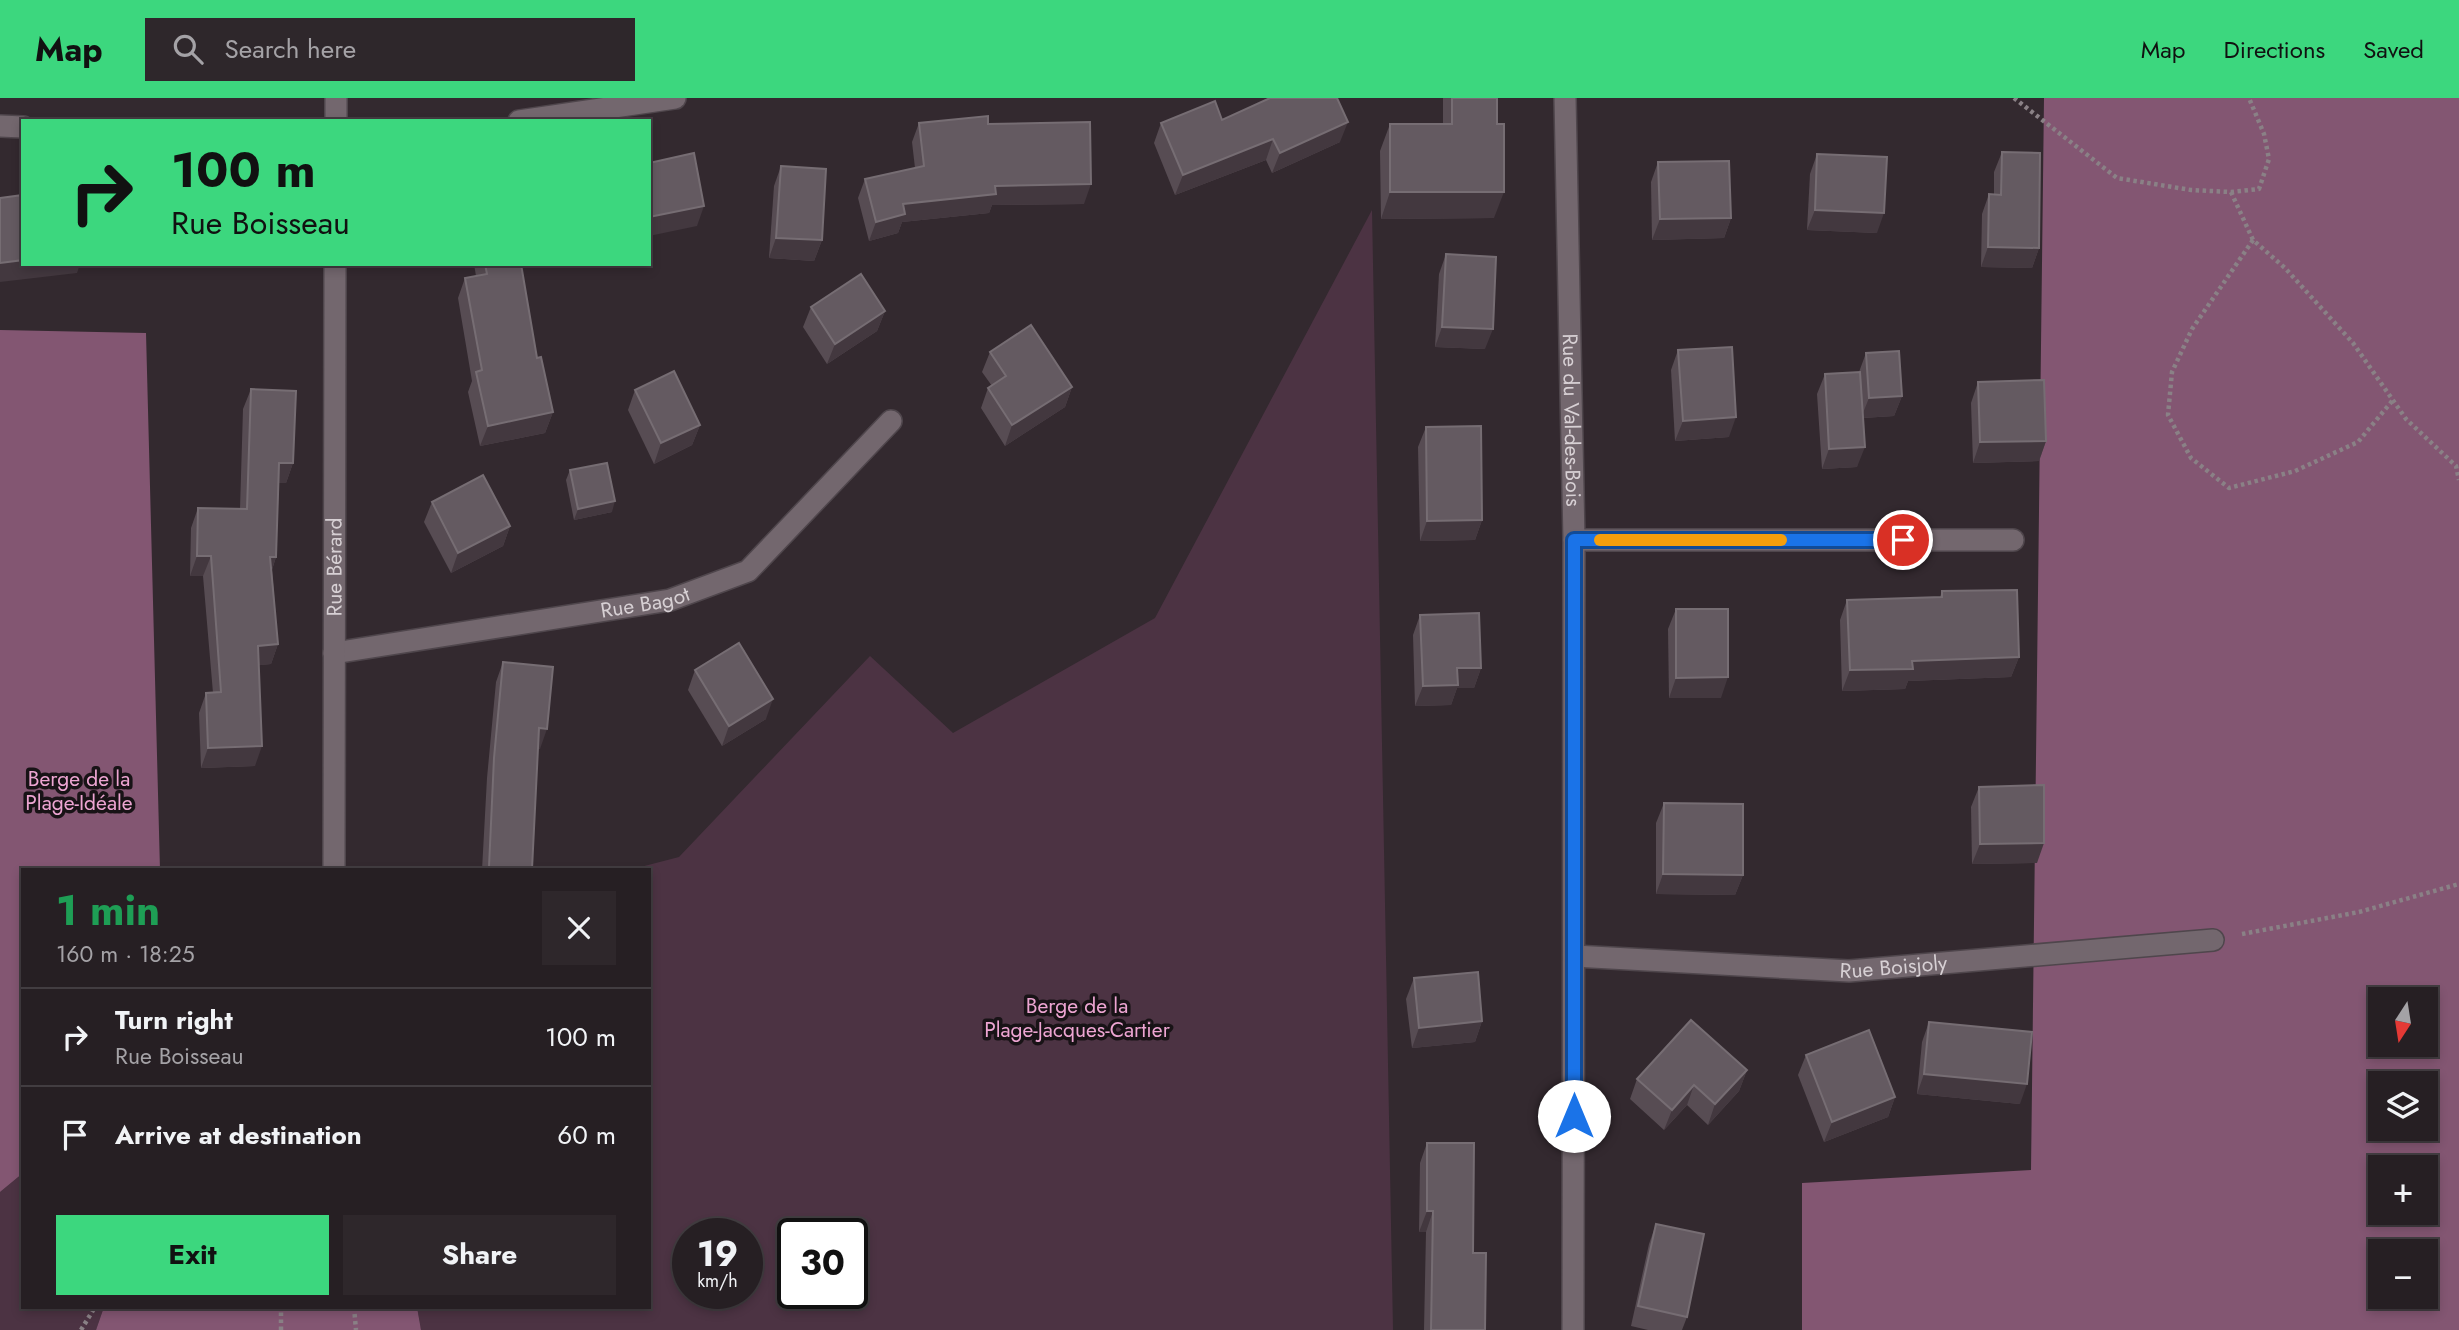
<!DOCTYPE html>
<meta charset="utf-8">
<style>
:root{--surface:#261f23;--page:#2e272b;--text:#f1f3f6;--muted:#a4a2a6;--line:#423d41;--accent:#3cd77e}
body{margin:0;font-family:Jost,sans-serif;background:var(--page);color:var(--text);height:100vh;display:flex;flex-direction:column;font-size:26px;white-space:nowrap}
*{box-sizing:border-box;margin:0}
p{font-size:23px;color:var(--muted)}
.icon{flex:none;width:38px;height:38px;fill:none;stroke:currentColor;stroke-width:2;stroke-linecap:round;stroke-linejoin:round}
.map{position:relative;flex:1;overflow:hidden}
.drawer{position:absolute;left:21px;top:770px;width:630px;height:441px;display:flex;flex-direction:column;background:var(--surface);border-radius:0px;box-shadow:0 4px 10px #0003,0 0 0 2px var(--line)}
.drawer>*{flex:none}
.top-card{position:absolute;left:21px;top:21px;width:630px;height:147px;border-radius:0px;box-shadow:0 4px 10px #0003,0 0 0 2px var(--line);background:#3cd77e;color:#111;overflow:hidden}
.needle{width:46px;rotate:192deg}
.buttons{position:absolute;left:2368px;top:889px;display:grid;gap:14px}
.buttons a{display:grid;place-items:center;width:70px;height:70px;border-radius:0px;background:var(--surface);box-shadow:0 4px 10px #0003,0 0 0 2px var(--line);font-size:35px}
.speed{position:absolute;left:672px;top:1120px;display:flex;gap:14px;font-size:35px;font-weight:700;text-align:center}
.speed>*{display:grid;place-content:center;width:91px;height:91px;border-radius:50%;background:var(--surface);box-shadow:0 4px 10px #0003,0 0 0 2px var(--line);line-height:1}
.speed small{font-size:18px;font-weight:400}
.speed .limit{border:4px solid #111;border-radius:10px;background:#fff;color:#111}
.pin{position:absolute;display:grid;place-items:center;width:60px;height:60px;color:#fff;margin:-30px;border:4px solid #fff;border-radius:50%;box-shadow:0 2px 7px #0007}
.me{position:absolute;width:77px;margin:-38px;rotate:0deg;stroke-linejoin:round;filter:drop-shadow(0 0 5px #0008)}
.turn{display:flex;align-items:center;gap:24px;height:147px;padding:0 35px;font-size:32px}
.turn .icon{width:91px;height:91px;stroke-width:2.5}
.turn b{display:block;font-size:49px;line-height:60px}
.round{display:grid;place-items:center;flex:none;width:74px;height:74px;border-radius:0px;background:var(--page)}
.headline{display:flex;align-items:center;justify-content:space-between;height:119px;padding:0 35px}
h1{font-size:42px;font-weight:700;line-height:52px;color:#1e9e55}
.button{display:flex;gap:14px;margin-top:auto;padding:14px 35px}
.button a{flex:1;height:80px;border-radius:0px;background:var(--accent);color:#111;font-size:28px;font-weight:700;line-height:80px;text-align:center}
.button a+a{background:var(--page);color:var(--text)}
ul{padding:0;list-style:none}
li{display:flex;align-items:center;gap:21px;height:98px;padding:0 35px;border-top:2px solid var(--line)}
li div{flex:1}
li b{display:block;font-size:26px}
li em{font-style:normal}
header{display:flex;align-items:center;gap:42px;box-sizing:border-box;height:98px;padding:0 35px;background:var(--accent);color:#111}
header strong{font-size:33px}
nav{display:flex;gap:38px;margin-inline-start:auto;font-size:24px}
.search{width:490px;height:63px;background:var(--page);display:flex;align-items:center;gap:18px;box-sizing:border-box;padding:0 24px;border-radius:0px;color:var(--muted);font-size:26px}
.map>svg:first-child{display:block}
.green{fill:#4c3343;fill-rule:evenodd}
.forest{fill:#835672;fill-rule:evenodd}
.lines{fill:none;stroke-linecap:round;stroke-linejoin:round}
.street-casing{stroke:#4f464c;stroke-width:24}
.path{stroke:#8a8186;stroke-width:4.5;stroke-dasharray:3.5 3.5;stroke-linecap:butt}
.street{stroke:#73676e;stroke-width:21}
.wall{fill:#574c53}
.shaded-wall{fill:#43383f}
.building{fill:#645a61;stroke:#766d73;stroke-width:2}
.route-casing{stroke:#114b97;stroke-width:18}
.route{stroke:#1a73e8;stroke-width:12}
.slow{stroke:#f59e0b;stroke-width:12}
.labels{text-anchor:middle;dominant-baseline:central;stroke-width:7;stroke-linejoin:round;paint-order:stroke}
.street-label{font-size:21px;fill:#d7d0d4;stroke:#181316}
.park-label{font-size:21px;fill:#eda5d2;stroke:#181316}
</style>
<header>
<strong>Map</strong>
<div class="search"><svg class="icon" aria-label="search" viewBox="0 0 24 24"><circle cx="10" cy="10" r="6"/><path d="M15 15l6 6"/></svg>Search here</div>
<nav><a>Map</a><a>Directions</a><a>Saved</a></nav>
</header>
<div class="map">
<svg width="2459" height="1232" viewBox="0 0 2459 1232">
<rect width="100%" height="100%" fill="#33292f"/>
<g class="green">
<path d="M1372,112L1393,1232H421L417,1209H649V772H629L679,759L870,558L953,635L1155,520ZM688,1136H747V1195H688ZM793,1136H852V1195H793Z"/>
<path d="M23,1075V1209H104L96,1232H0V1094Z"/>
</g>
<g class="forest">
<path d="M2044,0H2459V1232H1802V1085L2031,1072ZM2380,901H2426V947H2380ZM2380,985H2426V1031H2380ZM2380,1069H2426V1115H2380ZM2380,1153H2426V1199H2380Z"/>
<path d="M0,232L146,235L160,772H23V1075L0,1094Z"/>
<path d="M104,1209H417L421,1232H96Z"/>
</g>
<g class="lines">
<defs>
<g id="street">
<path id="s1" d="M1565,0L1574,442L1573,1232"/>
<path d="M336,23V0"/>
<path d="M519,23L675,0"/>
<path d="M0,28L23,29"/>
<path d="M1574,442H2013"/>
<path id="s2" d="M334,555L670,502L748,473L891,323"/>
<path id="s3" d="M334,772L335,166"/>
<path id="s4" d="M1574,858L1849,873L2213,842"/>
</g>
</defs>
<use href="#street" class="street-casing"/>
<g class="path">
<path d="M2014,0L2117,80L2191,92L2231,94L2259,91L2269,61L2264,36L2249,0"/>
<path d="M2231,94L2253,142L2285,170L2353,245L2406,321L2456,368L2459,382"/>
<path d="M2253,142L2192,231L2172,274L2168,317L2191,360L2229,390L2295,373L2358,344L2393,302"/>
<path d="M2242,836L2359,814L2459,786"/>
<path d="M354,1209L356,1232"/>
<path d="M81,1232L95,1209"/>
<path d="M281,1232V1209"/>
</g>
<use href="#street" class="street"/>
</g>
<g class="wall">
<path d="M1443,0H1497L1494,120L1381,121L1380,53L1390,26H1443Z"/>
<path d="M1222,22L1340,44L1272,75L1266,62L1175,97L1154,45L1161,25Z"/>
<path d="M919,25L988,26L1084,106L992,107L989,115L902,124L898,135L869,143L858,100L865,81L915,70L912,44Z"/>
<path d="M2002,54L2039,150L2032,170L1981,169L1982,116L1989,96H1994V74Z"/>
<path d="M1817,56L1877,135L1807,132L1810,76Z"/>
<path d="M1658,64L1731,120L1724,140L1652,142L1651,84Z"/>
<path d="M781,68L822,142L814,163L769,160L774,88Z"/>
<path d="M1446,156L1485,251L1435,249L1439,176Z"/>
<path d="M474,166H521L537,260L553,314L545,335L480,348L468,294L472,283L458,200L465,180L476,178Z"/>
<path d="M811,209L885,213L877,233L827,266L803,229Z"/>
<path d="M1678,252L1729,339L1675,343L1671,272Z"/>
<path d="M990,254L1072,289L1065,309L1005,348L981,310L988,290L992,288L982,274Z"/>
<path d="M1866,255L1902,298L1894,318L1863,320L1857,369L1822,371L1817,296L1825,276L1859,274Z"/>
<path d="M1978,284L2046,343L2039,363L1973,365L1971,305Z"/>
<path d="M251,291L293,365L286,385H279L276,459L272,472L278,546L271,566L259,567L255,668L201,670L199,615L206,595H213L203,478H190L191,430L198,410L240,411L243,311Z"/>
<path d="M635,292L700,327L692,347L654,366L628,312Z"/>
<path d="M1426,329L1482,422L1475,442L1420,443L1418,349Z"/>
<path d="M570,372L612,414L574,422L566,382Z"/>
<path d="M432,404L510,428L503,448L451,475L424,424Z"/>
<path d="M1942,493L2019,559L2011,579L1908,583L1905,591L1842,593L1840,522L1847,502L1940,499Z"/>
<path d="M1676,511L1721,600H1669L1668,531Z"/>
<path d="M1420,517L1481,570L1474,590H1457L1451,607L1415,608L1413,537Z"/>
<path d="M503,564L540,651H538L532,772H482L487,680L496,584Z"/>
<path d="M695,572L766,621L722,648L688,592Z"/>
<path d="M1979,689L2037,765L1972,766L1971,709Z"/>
<path d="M1664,705L1743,777L1735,797L1656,796V725Z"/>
<path d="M1414,880L1482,923L1475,944L1412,950L1406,901Z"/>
<path d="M1929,924L2020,1006L1917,996L1922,944Z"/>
<path d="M1806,957L1895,999L1888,1019L1824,1044L1798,977Z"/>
<path d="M1747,972L1739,993L1708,1027L1687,1007L1664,1032L1630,1001L1637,981Z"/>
<path d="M1427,1045L1473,1155L1485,1232H1424L1426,1134H1419L1420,1065Z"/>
<path d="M1656,1126L1687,1219L1682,1232H1648L1631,1228L1649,1146Z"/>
</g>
<g class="shaded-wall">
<path d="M1348,24L1340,44L1272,75L1280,55Z"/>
<path d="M1273,41L1266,62L1175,97L1183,77Z"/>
<path d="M1091,86L1084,106L992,107L989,115L902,124L898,135L869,143L876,124L903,106L995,88Z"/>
<path d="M1390,94H1504L1494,120L1381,121Z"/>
<path d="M704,108L697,128L649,138V119Z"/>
<path d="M1815,112L1884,115L1877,135L1807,132Z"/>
<path d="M1731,120L1724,140L1652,142L1660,121Z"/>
<path d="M776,140L822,142L814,163L769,160Z"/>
<path d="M1988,149L2039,150L2032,170L1981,169Z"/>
<path d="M23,162V166H80L77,175L0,184V165Z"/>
<path d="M885,213L877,233L827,266L835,246Z"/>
<path d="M1442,229L1493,231L1485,251L1435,249Z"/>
<path d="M1072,289L1065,309L1005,348L1012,327Z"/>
<path d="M1902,298L1894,318L1861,320L1869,300Z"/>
<path d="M553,314L545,335L480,348L488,328Z"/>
<path d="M1736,319L1729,339L1675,343L1683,323Z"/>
<path d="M700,327L692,347L654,366L661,345Z"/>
<path d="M2046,343L2039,363L1973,365L1980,344Z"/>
<path d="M1865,349L1857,369L1822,371L1829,351Z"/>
<path d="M279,365H293L286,385H272Z"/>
<path d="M615,403L612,414L574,422L578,411Z"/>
<path d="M1482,422L1475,442L1420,443L1427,423Z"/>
<path d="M510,428L503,448L451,475L458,455Z"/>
<path d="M197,458H211L203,478H190Z"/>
<path d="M270,459H276L269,480Z"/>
<path d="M278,546L271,566L251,568L258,548Z"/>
<path d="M2019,559L2011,579L1908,583L1905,591L1842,593L1850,572L1912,563Z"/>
<path d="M1457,570H1481L1474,590H1457L1451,607L1415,608L1423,588Z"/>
<path d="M1728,579L1721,600H1669L1676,580Z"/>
<path d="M773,601L766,621L722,648L729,628Z"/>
<path d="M539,630L547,631L540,651L532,650Z"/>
<path d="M262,648L255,668L201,670L208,650Z"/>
<path d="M2044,745L2037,765L1972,766L1980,746Z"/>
<path d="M489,769L532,772H487Z"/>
<path d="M1663,776L1743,777L1735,797L1656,796Z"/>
<path d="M1482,923L1475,944L1412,950L1419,930Z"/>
<path d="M1747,972L1739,993L1708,1027L1715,1006Z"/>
<path d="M1924,976L2027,986L2020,1006L1917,996Z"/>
<path d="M1694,987L1687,1007L1664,1032L1672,1012Z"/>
<path d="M1895,999L1888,1019L1824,1044L1832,1024Z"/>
<path d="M1427,1113H1433L1426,1134H1419Z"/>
</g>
<g class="building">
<path d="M1270,0H1337L1348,24L1280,55L1273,41L1183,77L1161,25L1215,3L1222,22Z"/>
<path d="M1452,0H1497V26H1504V94H1390V26H1452Z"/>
<path d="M988,18V26L1090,24L1091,86L995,88L996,96L903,106L905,116L876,124L865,81L924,68L919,25Z"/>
<path d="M2002,54L2040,55L2039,150L1988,149L1989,96L2001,97Z"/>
<path d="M694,55L704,108L649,119V65Z"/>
<path d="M1817,56L1887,59L1884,115L1815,112Z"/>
<path d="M1729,63L1731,120L1660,121L1658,64Z"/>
<path d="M781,68L826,71L822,142L776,140Z"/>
<path d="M23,97V162L0,165V100Z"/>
<path d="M1446,156L1496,159L1493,231L1442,229Z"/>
<path d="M485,166H521L537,260L541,259L553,314L488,328L476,274L482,272L465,180L487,176Z"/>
<path d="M861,176L885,213L835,246L811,209Z"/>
<path d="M1031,227L1072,289L1012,327L988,290L1006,278L990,254Z"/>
<path d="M1732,249L1736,319L1683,323L1678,252Z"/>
<path d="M1899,253L1902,298L1869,300L1866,255Z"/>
<path d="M674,273L700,327L661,345L635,292Z"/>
<path d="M1860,274L1865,349L1829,351L1825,276Z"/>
<path d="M2044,282L2046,343L1980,344L1978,284Z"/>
<path d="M251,291L296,293L293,365H279L276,459H270L278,546L258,548L262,648L208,650L206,595L221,594L211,458H197L198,410L247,411Z"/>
<path d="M1481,328L1482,422L1427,423L1426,329Z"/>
<path d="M607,365L615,403L578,411L570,372Z"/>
<path d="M483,377L510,428L458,455L432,404Z"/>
<path d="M2017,492L2019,559L1912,563L1913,571L1850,572L1847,502L1942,499V493Z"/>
<path d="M1676,511H1728V579L1676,580Z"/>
<path d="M1479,515L1481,570H1457L1458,587L1423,588L1420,517Z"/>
<path d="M739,545L773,601L729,628L695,572Z"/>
<path d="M503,564L553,569L547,631L539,630L532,771L489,769L494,660Z"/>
<path d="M2044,687V745L1980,746L1979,689Z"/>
<path d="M1664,705L1743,706V777L1663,776Z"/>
<path d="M1478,874L1482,923L1419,930L1414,880Z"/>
<path d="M1691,922L1747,972L1715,1006L1694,987L1672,1012L1637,981Z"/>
<path d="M1929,924L2032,934L2027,986L1924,976Z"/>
<path d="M1869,932L1895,999L1832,1024L1806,957Z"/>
<path d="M1427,1045H1474L1473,1155H1486L1485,1232H1431L1433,1113H1427Z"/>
<path d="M1656,1126L1704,1136L1687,1219L1638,1208Z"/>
</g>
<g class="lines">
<defs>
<path id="route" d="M1574,1018V442H1903"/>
</defs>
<use href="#route" class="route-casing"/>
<use href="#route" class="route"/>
<path class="slow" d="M1600,442H1781"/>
</g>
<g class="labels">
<g class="street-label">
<text stroke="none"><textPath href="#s1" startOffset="322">Rue du Val-des-Bois</textPath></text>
<text stroke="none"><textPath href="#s3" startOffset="303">Rue Bérard</textPath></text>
<text stroke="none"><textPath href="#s2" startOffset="315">Rue Bagot</textPath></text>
<text stroke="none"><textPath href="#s4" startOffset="320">Rue Boisjoly</textPath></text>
</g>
<g class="park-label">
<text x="79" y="681">Berge de la<tspan x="79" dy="24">Plage-Idéale</tspan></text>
<text x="1077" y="908">Berge de la<tspan x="1077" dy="24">Plage-Jacques-Cartier</tspan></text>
</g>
</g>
</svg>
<div class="buttons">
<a><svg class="needle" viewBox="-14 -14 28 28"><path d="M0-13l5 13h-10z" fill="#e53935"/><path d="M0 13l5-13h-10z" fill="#a4a2a6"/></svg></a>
<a><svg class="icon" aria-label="layers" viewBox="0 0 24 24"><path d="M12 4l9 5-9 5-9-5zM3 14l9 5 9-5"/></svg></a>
<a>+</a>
<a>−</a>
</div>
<div class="speed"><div>19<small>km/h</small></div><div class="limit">30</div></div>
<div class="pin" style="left:1903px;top:442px;background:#d93025"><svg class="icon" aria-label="arrive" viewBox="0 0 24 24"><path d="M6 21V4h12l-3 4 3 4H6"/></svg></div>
<svg class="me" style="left:1574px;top:1018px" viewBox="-20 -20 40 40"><circle r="19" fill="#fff"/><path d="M0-13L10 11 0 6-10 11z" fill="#1a73e8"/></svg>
<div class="top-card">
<div class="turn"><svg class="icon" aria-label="right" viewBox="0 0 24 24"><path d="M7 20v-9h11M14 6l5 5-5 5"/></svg><div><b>100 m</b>Rue Boisseau</div></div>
</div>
<section class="drawer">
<div class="headline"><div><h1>1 min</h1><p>160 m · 18:25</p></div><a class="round"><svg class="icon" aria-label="close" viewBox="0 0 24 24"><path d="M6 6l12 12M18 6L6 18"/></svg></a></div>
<ul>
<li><svg class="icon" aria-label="right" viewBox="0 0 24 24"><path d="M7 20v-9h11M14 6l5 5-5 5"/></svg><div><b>Turn right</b><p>Rue Boisseau</p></div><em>100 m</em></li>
<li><svg class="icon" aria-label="arrive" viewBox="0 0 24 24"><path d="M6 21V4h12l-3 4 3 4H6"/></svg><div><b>Arrive at destination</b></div><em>60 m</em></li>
</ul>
<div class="button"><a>Exit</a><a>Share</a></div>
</section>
</div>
